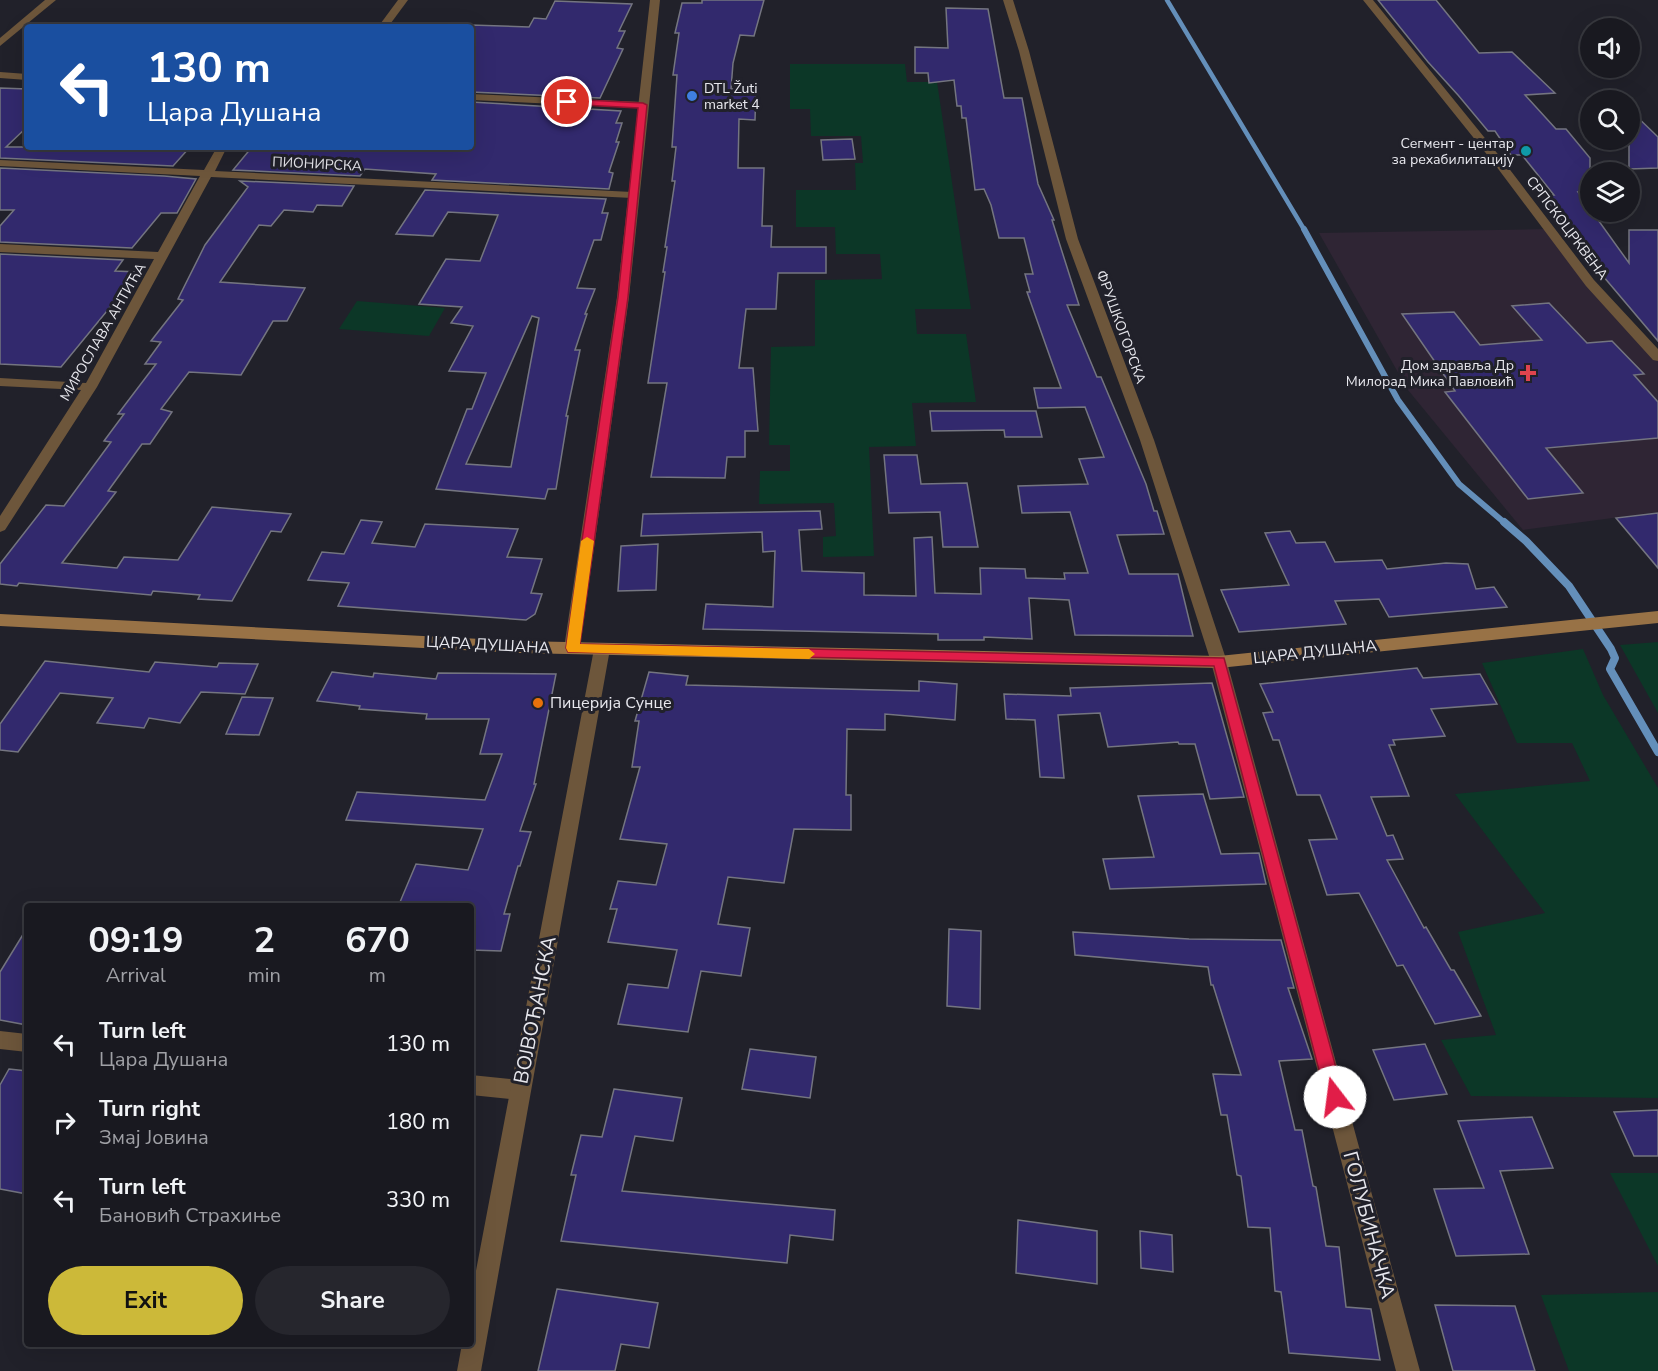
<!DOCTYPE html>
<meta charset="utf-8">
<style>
:root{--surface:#191920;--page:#26262d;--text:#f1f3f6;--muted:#9fa0a5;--line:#37383e;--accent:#ccb939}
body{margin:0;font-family:"Nunito Sans",sans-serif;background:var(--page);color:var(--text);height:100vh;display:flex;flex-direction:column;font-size:22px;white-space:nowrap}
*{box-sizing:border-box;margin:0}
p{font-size:20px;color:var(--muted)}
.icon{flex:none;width:33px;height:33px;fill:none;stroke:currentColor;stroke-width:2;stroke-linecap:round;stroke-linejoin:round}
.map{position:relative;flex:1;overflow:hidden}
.panel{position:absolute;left:24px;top:903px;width:450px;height:444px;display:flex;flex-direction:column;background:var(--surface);border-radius:6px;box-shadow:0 6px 24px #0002,0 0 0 2px var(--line)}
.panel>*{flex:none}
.top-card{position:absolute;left:24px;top:24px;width:450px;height:126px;border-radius:6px;box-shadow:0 6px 24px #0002,0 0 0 2px var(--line);background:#1a4fa0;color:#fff;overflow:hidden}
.controls{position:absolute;left:1580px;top:18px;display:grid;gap:12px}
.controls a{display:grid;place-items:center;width:60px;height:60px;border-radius:50%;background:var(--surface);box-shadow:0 6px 24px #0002,0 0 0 2px var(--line);font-size:30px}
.pin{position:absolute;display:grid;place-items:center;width:51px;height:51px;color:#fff;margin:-26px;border:3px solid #fff;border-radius:50%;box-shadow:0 2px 6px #0007}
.me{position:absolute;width:66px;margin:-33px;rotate:345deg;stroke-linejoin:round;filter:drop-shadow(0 0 4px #0008)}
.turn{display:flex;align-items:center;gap:21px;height:126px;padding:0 24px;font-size:27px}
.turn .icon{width:78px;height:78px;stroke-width:2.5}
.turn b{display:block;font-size:42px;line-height:51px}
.eta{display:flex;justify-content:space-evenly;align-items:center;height:102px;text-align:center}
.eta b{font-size:36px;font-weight:700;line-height:42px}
.cta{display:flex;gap:12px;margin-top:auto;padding:12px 24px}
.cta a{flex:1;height:69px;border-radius:36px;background:var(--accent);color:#111;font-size:24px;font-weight:700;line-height:69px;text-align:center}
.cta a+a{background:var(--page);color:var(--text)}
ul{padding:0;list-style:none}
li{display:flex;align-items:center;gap:18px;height:78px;padding:0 24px}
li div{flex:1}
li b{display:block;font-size:22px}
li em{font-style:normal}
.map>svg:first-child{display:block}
.medical{fill:#2f2534}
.green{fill:#0c3727}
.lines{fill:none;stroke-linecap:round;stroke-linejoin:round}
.stream-far2{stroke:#648fba;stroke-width:4.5}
.stream-far1{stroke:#648fba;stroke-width:6}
.stream{stroke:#648fba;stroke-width:8}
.building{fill:#32296d;stroke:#747580;stroke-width:1.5;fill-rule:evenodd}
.minor{fill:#6d563b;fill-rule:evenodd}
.tertiary{fill:#6d563b;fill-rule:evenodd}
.secondary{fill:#987246;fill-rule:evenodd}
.route{fill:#e11d48;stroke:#92132f;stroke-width:1.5}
.slow{fill:#f59e0b}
.shop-dot{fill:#3f7fe0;stroke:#21212a;stroke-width:2}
.culture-dot{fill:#0f9aa8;stroke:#21212a;stroke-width:2}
.health-dot{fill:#e0444e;stroke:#21212a;stroke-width:2}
.food-dot{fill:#e8710a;stroke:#21212a;stroke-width:2}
.labels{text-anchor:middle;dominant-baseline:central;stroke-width:6;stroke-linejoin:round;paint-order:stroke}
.far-poi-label{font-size:14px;fill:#e8e8ee;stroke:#21212a;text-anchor:end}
.far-street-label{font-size:14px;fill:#e8e8ee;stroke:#21212a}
.street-label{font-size:16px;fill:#e8e8ee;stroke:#21212a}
.poi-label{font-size:16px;fill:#e8e8ee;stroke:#21212a;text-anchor:start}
.near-street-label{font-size:20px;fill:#e8e8ee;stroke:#21212a}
</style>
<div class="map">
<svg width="1658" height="1371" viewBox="0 0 1658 1371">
<rect width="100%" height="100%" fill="#21212a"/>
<path class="medical" d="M1549,229L1658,357V512L1523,530L1408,390L1319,233Z"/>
<g class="green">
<path d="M790,64H905L907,82H937L971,309H915L917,334H966L976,402L912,403L916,446L869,447L874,556L823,557V537L836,536L834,503L759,504L760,471H790V445H769L771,347L815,346V280L882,279L880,254H836L835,227H796V190H856L855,163H863L861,136H811L810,109H790Z"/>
<path d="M357,301L445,308L429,336L339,329Z"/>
<path d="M1658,642V713L1620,645Z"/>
<path d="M1583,649L1603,695L1658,788V1098L1471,1096L1441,1040L1496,1035L1458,932L1545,913L1455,794L1590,781L1572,743H1517L1482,663Z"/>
<path d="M1610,1173H1658V1266Z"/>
<path d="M1658,1292V1371H1569L1541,1295Z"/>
</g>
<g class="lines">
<path class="stream-far2" d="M1167,0L1305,231"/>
<path class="stream-far1" d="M1304,229L1398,400L1459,484L1506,524"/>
<path class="stream" d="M1504,522L1526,541L1569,586L1611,649L1615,658L1610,669L1658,752"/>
</g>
<g class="building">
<path d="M702,0H764L754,36L740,35L733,63L731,89H756L755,120L739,119L738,168H764L762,226H772L771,247H826V273H778L776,309H746L739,368H753L758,431H745V457H727L725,478L651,477L667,383H648L665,272H663L667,247H665L675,181H672L676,147H672L677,75H673L679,33H675L682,3H702Z"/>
<path d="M1378,0H1436L1479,53L1512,52L1555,93L1525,95L1556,129H1566L1590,158V192H1578L1629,263V230H1658V341L1581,250H1584L1544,195H1554L1522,155H1511L1495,131H1488L1458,95L1428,62Z"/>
<path d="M555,1L632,4L619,31H625L617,48L623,49L600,98L471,92V25L529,27L534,18L546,19Z"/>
<path d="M946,8L988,9L1004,98H1022L1038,184L1054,220H1052L1079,305H1067L1097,377H1101L1146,484L1154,511H1157L1164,534L1117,535L1129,574H1178L1193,636L1075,635L1069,600L1029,598L1032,639L984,637V640H938V634L703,629L706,604L773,607L775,551L763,552L762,532L641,536L643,514L820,511L822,529L799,530L802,571L864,573V595L916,596L914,538L932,537L935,593L981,594L980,568L1025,569L1026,578L1065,579L1064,573H1088L1070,512L1022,513L1018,486L1088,484L1079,459L1104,457L1085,407L1038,408L1034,388H1061L1027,292H1030L1025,274H1033L1024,238H999L991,205L984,189L975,190L966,118H962L961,106H957L954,80L929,83L928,73H915V47L948,48Z"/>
<path d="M0,88L27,89V127L6,147H190L173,166L0,158Z"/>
<path d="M471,102L621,111L616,123H622L616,142H619L609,172L613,173L609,189L432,180L436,174L365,169L360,176L233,170L252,147L341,150V147H471Z"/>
<path d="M1629,109L1658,137V168L1629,169Z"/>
<path d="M852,139L855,159L823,160L821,140Z"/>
<path d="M0,168L164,176L196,179L177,213H161L132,248L0,242V226L14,210H0Z"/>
<path d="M240,181L354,186L342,206L317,205L313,212L284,210L271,226L259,225L220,282L305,288L287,321H273L241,375L189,372L161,409L172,412L150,444H142L108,491L116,492L62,563L117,568L124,557L178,560L212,507L291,514L281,532L271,531L232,601L198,599L200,595L153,591L151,595L19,583L17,586L0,584V564L46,505L64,506L111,442L104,441L124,414H118L156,364H145L161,342L151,341L183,300L178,299L205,245L248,187Z"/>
<path d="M425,190L606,199L602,213H608L601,240H594L577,288L595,289L585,314H587L575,350H580L566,416H568L556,489H548L545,499L436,489L467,409H472L486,373L449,371L473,326L451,323L462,307L419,304L446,259L480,261L498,215L448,212L433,236L396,234ZM532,316L539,318L511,467L466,464Z"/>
<path d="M0,254L123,260L115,271L139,272L61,367L0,364Z"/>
<path d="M1549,303L1587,343L1612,341L1644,374L1634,375L1658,402V438L1546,448L1583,493L1528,499L1445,392L1455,391L1402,314L1454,312L1480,345L1542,340L1512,306Z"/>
<path d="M930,411H1036L1042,437H1005L1004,430L932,431Z"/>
<path d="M884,455H917L921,484L967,483L978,547H943L940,512L889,513Z"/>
<path d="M1658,513V568L1616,518Z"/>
<path d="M361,520L382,522L372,543L415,547L425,524L518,529L507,557L542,559L531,593L542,594L535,614L526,620L338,606L349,583L308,580L322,552L344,554Z"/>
<path d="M1290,531L1296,543L1325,542L1335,562L1382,560L1387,569L1446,563L1468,564L1476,589L1494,587L1507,607L1389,617L1379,599L1335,601L1346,624L1239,632L1221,590L1289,585L1265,533Z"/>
<path d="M658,544L656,590L618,591L621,546Z"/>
<path d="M45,661L149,672L155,662L217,667L219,663L258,664L245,694L201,692L180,723L149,718L144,728L97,723L113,698L60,693L18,752L0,750V724Z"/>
<path d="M1417,668L1423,678L1480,674L1497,704L1431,709L1445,736L1393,740L1395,745H1389L1409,796L1371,797L1387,836L1393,835L1403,859L1387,860L1424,928L1426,927L1451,970H1454L1481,1016L1435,1024L1403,965L1397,966L1359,893L1327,895L1309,840L1337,839L1320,795H1297L1279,740H1273L1263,713L1273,712L1260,684Z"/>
<path d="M332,672L373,677L374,673L436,679L438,673L556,674L534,784H536L520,831L531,832L520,866H518L504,914H510L501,951L471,950V906H435L400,902L416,864L468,870L483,829L346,820L357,792L485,800L502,754H480L489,719H426L427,714L359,709L360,706L317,701Z"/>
<path d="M649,672L688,676L686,685L919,691V681L957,684L955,720L885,714V730L847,729L846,795H851V830L794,829L784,883L728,877L718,924L750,928L741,976L701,971L688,1032L618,1024L628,984L668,988L677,950L608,942L617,909H610L618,881L656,885L667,844L620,839L640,767H632L639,721H635Z"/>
<path d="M1212,683L1244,797L1210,799L1195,744H1179L1178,742L1108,747L1100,713L1058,715L1064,778L1040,777L1035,720L1006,719L1004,694L1071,696L1070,688Z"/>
<path d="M242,697L273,698L259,735L226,734Z"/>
<path d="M1203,794L1221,854L1259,853L1266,884L1110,889L1103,859L1154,857L1138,796Z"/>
<path d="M27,928V1025L0,1020V972Z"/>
<path d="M949,929L981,931L980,1009L947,1006Z"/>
<path d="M1073,932L1189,939L1281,940L1294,988H1288L1312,1059L1279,1061L1295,1130H1302L1313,1186L1316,1187L1326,1246L1339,1247L1346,1307L1371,1309L1380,1360L1289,1353L1281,1292L1275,1291L1270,1228L1248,1227L1241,1176L1237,1175L1227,1115H1221L1213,1074L1241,1075L1213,985H1211L1208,967L1075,955Z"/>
<path d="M1425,1044L1447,1094L1394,1100L1373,1050Z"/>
<path d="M750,1049L816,1057L810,1098L742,1089Z"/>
<path d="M9,1069L27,1071V1194L0,1189V1085Z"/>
<path d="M614,1089L682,1098L673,1141L635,1136L622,1191L835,1210L833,1240L790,1235L787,1263L561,1241L576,1175H571L581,1135L602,1137Z"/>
<path d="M1658,1110V1156H1634L1614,1112Z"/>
<path d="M1532,1117L1553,1168L1500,1171L1529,1254L1456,1256L1434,1189L1484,1188L1458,1121Z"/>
<path d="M1018,1220L1097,1231V1284L1016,1273Z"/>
<path d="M1140,1231L1172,1235L1173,1272L1141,1268Z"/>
<path d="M557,1289L658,1303L649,1348L621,1344L615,1371H538Z"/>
<path d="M1435,1305L1515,1306L1535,1371H1453Z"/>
</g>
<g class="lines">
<g class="minor">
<path d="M45,0H56L0,46V38Z"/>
<path d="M398,0H408L388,27H378Z"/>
<path d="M1003,0H1013L1029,51L1078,239L1154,440L1227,662L1420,1371H1396L1211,662L1140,440L1066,239L1019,51Z"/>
<path d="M1363,0H1373L1501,158L1594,280L1658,349V361L1653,360L1586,286L1493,162Z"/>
<path d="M0,72L27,74V80L0,78Z"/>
<path d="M471,94L643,102L648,105L643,108L471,100Z"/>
<path d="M217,147H227L215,171L632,192L638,195L632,198L211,177L97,387L5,530L0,532V516L81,390L0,386V378L86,383L154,259L0,252V244L158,252L200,176L0,166V160L204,170Z"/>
<path d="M0,1031L27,1034V1052L0,1049Z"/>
<path d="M471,1075L520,1080L527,1083L530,1090L527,1097L520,1100L471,1095Z"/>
</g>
<g class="tertiary">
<path d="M650,0H660L629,297L580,648L578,652H566L564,648L617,297Z"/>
<path d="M602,643L608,645L610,649L481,1371H457L462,1344H471V1297L594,649L596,645Z"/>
</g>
<path class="secondary" d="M1658,611V623L1219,668L520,653L0,626V614L520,641L1219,656Z"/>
</g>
<path class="route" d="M567,99L643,103L647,105L628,297L580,644L1224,658L1344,1097L1341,1103L1335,1105L1329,1103L1326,1097L1214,666L568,652L566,648L618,297L638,108L564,104V100Z"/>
<path class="slow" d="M587,537L594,541L580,644L809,649L815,654L809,659L568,652L566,648L581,541Z"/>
<circle class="shop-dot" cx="692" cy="96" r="6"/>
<circle class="culture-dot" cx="1526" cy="151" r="6"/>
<path class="health-dot" d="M1525 364h6v6h6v6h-6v6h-6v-6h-6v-6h6z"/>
<circle class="food-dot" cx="538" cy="703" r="6"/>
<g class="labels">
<g class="far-poi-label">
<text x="704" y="88" text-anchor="start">DTL Žuti<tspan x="704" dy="16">market 4</tspan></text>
<text x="1514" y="143">Сегмент - центар<tspan x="1514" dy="16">за рехабилитацију</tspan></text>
<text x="1514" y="365">Дом здравља Др<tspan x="1514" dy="16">Милорад Мика Павловић</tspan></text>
</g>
<g class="far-street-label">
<text transform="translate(317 164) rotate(3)">ПИОНИРСКА</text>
<text transform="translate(1567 228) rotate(53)">СРПСКОЦРКВЕНА</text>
<text transform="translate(1121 327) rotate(70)">ФРУШКОГОРСКА</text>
<text transform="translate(103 332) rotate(-60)">МИРОСЛАВА АНТИЋА</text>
</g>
<g class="street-label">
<text transform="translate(488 645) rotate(3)">ЦАРА ДУШАНА</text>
<text transform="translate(1315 652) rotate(-6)">ЦАРА ДУШАНА</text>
</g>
<g class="poi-label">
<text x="550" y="703">Пицерија Сунце</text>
</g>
<g class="near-street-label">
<text transform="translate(535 1010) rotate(-79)">ВОЈВОЂАНСКА</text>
<text transform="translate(1369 1225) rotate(75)">ГОЛУБИНАЧКА</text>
</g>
</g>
</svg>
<div class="controls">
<a><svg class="icon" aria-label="sound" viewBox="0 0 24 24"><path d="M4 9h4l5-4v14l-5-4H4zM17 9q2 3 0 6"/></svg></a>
<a><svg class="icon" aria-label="search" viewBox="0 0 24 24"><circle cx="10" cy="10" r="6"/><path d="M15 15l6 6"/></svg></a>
<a><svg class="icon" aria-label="layers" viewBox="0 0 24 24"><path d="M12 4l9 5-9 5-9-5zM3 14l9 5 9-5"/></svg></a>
</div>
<div class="pin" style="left:567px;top:102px;background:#d93025"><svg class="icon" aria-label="arrive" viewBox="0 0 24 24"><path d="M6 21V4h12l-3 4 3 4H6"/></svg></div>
<svg class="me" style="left:1335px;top:1097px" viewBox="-20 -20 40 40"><circle r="19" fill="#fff"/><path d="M0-13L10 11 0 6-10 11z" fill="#e11d48"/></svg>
<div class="top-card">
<div class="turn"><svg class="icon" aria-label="left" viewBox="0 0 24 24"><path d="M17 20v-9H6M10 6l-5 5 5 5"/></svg><div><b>130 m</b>Цара Душана</div></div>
</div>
<section class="panel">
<div class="eta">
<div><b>09:19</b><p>Arrival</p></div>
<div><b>2</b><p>min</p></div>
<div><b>670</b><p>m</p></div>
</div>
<ul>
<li><svg class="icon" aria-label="left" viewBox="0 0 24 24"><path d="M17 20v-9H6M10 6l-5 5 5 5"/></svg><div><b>Turn left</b><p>Цара Душана</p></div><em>130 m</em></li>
<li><svg class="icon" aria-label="right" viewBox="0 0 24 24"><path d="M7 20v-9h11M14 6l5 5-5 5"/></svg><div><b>Turn right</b><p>Змај Јовина</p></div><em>180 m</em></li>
<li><svg class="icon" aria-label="left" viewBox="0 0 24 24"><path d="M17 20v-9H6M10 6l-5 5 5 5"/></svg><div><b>Turn left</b><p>Бановић Страхиње</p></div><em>330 m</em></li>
</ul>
<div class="cta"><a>Exit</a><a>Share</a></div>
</section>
</div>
